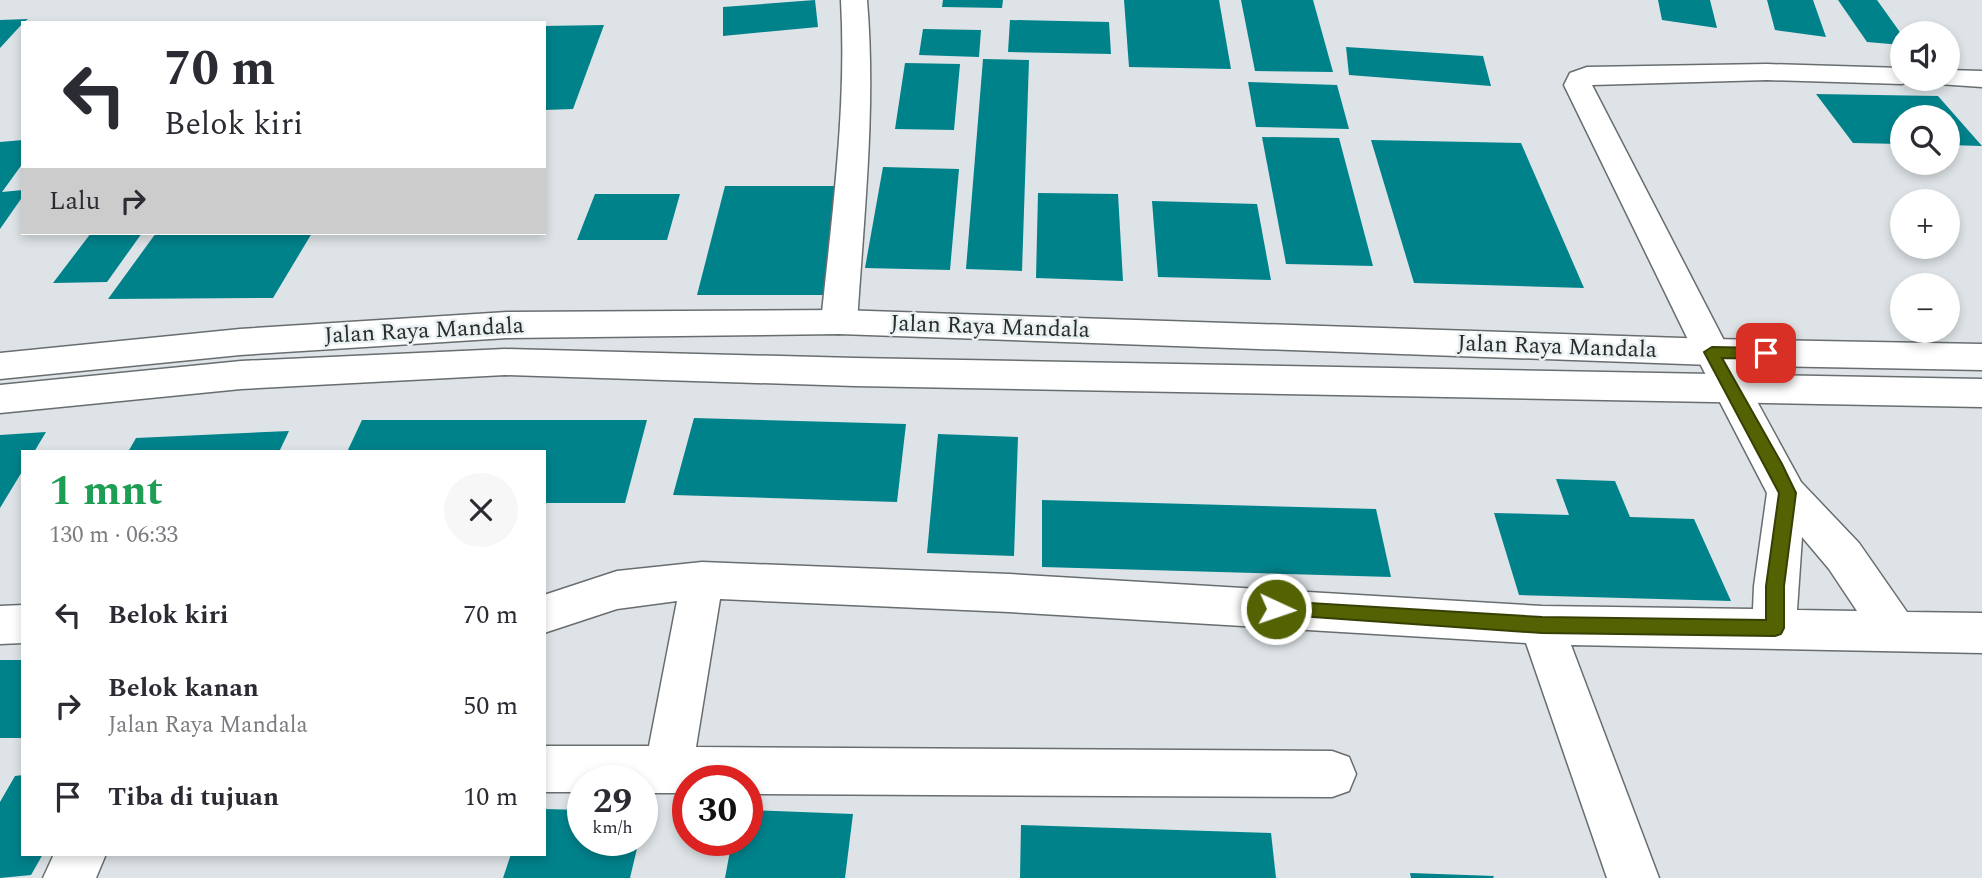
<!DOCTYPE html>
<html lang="id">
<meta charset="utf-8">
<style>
:root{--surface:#fff;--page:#f7f7f7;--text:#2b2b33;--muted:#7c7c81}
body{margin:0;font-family:Spectral,serif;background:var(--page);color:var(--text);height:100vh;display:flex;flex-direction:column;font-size:26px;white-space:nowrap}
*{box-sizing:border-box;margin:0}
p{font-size:23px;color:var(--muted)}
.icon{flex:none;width:38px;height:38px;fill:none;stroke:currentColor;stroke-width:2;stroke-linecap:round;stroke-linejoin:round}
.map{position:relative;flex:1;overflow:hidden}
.sheet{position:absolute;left:21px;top:450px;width:525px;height:406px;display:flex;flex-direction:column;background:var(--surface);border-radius:0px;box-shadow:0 4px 10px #0003}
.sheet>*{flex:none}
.guide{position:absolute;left:21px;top:21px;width:525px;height:214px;border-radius:0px;box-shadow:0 4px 10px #0003;background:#fff;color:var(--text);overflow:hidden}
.fabs{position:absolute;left:1890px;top:21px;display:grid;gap:14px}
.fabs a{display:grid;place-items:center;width:70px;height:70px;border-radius:50%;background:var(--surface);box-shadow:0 4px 10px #0003;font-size:35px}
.speed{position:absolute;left:567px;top:765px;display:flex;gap:14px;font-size:35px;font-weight:700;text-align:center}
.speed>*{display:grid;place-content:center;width:91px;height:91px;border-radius:50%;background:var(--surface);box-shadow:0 4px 10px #0003;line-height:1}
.speed small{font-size:18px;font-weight:400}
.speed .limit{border:10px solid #d22;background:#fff;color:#111}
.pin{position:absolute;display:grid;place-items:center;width:60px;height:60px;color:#fff;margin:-30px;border-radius:14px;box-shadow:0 4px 10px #0006}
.me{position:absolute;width:77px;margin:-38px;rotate:93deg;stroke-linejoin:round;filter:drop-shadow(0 0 5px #0008)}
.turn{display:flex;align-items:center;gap:24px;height:147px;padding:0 28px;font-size:32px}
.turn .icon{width:91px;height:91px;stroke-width:2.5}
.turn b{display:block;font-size:49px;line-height:60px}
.then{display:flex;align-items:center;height:66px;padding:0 28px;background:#0003;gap:14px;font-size:26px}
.round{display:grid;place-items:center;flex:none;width:74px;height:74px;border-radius:37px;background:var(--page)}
.head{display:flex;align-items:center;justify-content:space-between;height:119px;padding:0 28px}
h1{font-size:42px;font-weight:700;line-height:52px;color:#1e9e55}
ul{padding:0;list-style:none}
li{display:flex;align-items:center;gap:21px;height:91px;padding:0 28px}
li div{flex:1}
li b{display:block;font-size:26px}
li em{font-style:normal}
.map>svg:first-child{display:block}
.building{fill:#00828b}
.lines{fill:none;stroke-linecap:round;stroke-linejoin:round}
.street-casing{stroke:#686d6f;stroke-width:3}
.highway-casing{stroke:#686d6f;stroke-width:3}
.street{fill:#fff;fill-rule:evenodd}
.highway{fill:#fff;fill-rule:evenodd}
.route{fill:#556204;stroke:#374003;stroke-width:2}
.labels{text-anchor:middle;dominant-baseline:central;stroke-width:5;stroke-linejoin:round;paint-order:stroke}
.street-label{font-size:23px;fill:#2a2c2d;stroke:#eaf1f3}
</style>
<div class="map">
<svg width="1982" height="878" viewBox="0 0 1982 878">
<rect width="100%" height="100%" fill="#dde3e6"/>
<g class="building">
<path d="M815,0L818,27L723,36V7Z"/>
<path d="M943,0H1003L1002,8L942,7Z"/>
<path d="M1124,0H1219L1231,69L1129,67Z"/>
<path d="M1241,0H1313L1333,72L1255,71Z"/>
<path d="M1658,0H1710L1717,28L1662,20Z"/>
<path d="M1767,0H1813L1826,37L1775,30Z"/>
<path d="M1838,0H1877L1902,35V45L1867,42Z"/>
<path d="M28,19L23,23L0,48V20Z"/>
<path d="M1010,20L1109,22L1111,54L1008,52Z"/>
<path d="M604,25L573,109L544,110V26Z"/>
<path d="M923,29L981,30L979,57L919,55Z"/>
<path d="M1346,47L1483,56L1491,86L1349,75Z"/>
<path d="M983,59L1029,60L1022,271L966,269Z"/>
<path d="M905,63L960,64L954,130L895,129Z"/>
<path d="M1248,82L1337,85L1349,129L1256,127Z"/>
<path d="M1816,94L1938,96L1982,146L1948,145V117H1902V144L1853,143Z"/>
<path d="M1262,137L1339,138L1373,266L1286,264Z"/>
<path d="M23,140V163L2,192L23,190V196L0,229V142Z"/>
<path d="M1371,140L1521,143L1584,288L1414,283Z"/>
<path d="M883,167L959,169L950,270L865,268Z"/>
<path d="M725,186H841L826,295H697Z"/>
<path d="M1038,193L1118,194L1123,281L1036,278Z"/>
<path d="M595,194H680L667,240H577Z"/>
<path d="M1152,201L1257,204L1271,280L1158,277Z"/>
<path d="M91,233H142L107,282L53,283Z"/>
<path d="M156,233H312L273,298L108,299Z"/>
<path d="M694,418L906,424L897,502L673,495Z"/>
<path d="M362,420H647L625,503H544V452H347Z"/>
<path d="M289,431L279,452H128L136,438Z"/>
<path d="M46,432L34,452H23V470L0,508V435Z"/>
<path d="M938,434L1018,437L1014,556L927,553Z"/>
<path d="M1556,479L1615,481L1630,517L1694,519L1731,601L1519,595L1494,513L1569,515Z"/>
<path d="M1042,500L1376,509L1391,577L1042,567Z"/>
<rect x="0" y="660" width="23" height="78"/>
<path d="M23,775V854H43L31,875L0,878V802L15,776Z"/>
<path d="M544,809L583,810V840H639L630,878H503L511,854H544Z"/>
<path d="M747,810L853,814L845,878H725L732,840H747Z"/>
<path d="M1021,825L1271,833L1276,878H1020Z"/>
<path d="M1410,873L1494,876L1493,878H1411Z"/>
</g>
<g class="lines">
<defs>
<g id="street">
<path d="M841,0H867C876,108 864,214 857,322L851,331L839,334L827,331L821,322C832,214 847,108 841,0Z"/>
<path d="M1767,64L1902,68V79H1914L1902,84L1767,80L1592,85L1730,352L1801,482L1859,543L1907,612L1982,613V653L1571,645L1659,878H1607L1526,643L1009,612L720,599L696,747L1332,751L1349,757L1356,774L1349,791L1332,797L747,794V780H688V793H642V780H583V792H544V746H649L677,601L617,609L544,633V595L617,571L702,562L1009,574L1542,606L1753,609L1754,586L1767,493L1694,352L1564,85L1570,73L1587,67ZM1802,537L1829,569L1857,611L1797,610Z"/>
<path d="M1948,70L1982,71V87L1938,84L1934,79H1948Z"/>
<path d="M23,605V643L0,644V606Z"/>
<path d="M54,854H106L96,878H43Z"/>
</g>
<g id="highway">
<path d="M839,310L1712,339L1982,344V370L1712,365L839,334L507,338L240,355L0,379V353L240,329L507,312Z"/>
<path d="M505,349L855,358L1982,379V407L855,386L505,375L241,389L0,413V385L241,361Z"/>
</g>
</defs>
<use href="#street" class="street-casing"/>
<use href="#highway" class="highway-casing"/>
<use href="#street" class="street"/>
<use href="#highway" class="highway"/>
</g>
<path class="route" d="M1712,347L1766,348L1773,353L1766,359L1722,358L1782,464L1796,493L1784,586V628L1781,634L1775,636L1542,633L1269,614L1267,609L1269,603L1276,601L1542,617L1766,620V586L1779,493L1704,352Z"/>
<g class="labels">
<g class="street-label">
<text transform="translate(990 327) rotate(2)">Jalan Raya Mandala</text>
<text transform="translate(424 331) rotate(-3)">Jalan Raya Mandala</text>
<text transform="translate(1557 347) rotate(2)">Jalan Raya Mandala</text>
</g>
</g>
</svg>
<div class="fabs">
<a><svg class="icon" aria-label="sound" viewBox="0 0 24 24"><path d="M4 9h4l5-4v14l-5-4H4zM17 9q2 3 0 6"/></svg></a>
<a><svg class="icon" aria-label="search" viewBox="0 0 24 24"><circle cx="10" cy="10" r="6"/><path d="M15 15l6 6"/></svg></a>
<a>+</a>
<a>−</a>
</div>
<div class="speed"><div>29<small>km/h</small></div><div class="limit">30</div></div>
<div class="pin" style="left:1766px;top:353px;background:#d93025"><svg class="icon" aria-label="arrive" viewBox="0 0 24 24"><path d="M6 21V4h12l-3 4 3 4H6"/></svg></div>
<svg class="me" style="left:1276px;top:609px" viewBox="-20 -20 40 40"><circle r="17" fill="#556204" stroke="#fff" stroke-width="3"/><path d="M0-11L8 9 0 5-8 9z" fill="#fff"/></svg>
<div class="guide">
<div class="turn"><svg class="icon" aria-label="left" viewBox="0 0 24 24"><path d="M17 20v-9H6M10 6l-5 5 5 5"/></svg><div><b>70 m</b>Belok kiri</div></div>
<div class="then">Lalu<svg class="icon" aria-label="right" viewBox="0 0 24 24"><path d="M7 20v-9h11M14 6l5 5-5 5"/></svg></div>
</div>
<section class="sheet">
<div class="head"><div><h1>1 mnt</h1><p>130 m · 06:33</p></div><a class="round"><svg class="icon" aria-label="close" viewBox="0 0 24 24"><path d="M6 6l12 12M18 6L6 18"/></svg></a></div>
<ul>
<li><svg class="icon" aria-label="left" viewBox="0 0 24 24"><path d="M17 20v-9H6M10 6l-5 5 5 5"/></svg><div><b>Belok kiri</b></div><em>70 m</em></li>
<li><svg class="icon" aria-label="right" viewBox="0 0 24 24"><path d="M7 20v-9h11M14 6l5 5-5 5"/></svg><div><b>Belok kanan</b><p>Jalan Raya Mandala</p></div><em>50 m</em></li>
<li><svg class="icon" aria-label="arrive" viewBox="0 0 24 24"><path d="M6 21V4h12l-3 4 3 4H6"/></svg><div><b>Tiba di tujuan</b></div><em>10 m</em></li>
</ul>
</section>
</div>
